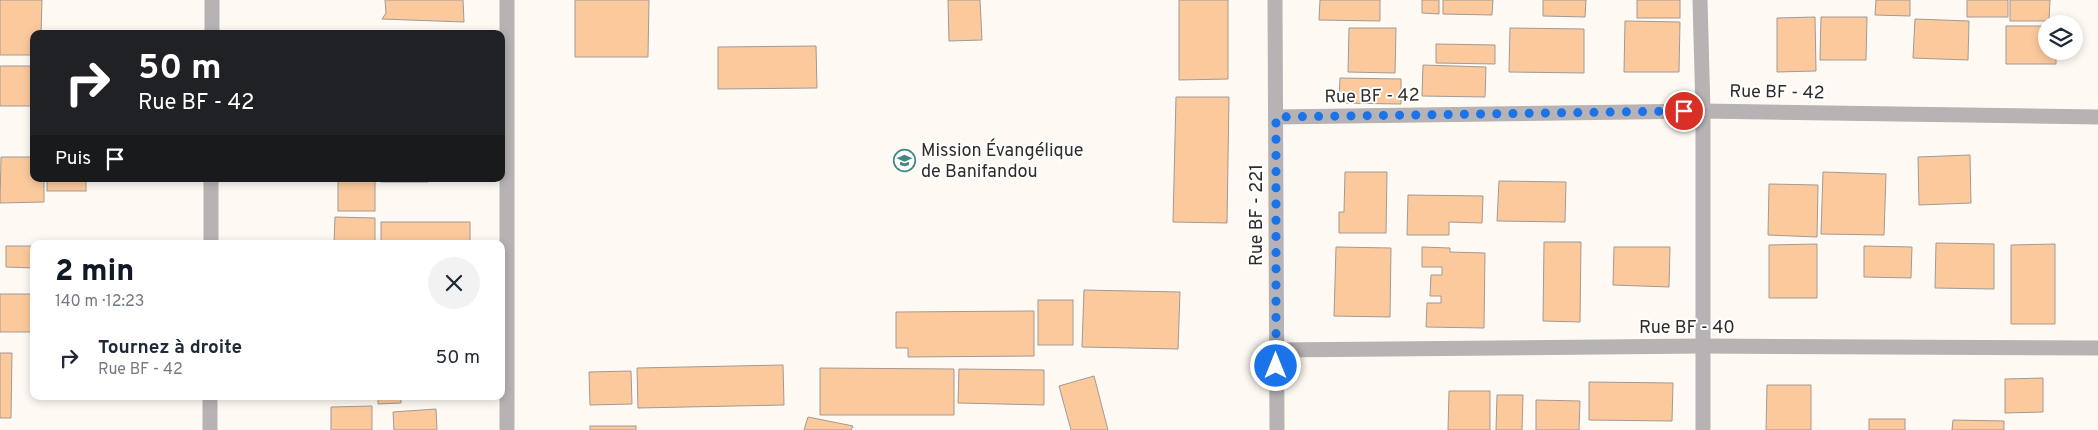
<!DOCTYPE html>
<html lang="fr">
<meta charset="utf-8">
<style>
:root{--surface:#fff;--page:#f2f2f3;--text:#1f2937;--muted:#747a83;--accent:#111827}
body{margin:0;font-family:Overpass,sans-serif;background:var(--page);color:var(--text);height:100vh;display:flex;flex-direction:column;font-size:19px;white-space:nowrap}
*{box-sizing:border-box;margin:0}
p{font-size:16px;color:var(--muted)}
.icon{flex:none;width:28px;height:28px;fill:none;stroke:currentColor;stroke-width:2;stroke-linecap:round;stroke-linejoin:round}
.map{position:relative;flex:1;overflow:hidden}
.drawer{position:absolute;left:30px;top:240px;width:475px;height:160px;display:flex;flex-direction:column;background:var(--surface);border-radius:10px;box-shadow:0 2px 8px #0003}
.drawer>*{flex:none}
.hud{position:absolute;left:30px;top:30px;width:475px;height:152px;border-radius:10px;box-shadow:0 2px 8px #0003;background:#202124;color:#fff;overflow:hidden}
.controls{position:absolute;left:2038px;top:15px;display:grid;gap:10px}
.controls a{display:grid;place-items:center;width:45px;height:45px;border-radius:50%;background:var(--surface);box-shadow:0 2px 8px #0003;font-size:25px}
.pin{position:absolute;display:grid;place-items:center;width:42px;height:42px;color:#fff;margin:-21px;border:2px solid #fff;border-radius:50%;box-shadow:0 1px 5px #0007}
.me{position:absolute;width:55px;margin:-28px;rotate:0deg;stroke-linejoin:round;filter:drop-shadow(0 0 4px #0008)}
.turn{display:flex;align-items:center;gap:18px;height:105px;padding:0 25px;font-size:22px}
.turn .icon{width:65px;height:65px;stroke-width:2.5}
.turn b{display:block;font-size:35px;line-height:42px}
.then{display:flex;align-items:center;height:48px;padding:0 25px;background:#0003;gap:10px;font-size:19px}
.round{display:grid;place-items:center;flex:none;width:52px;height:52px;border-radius:26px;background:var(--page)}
.head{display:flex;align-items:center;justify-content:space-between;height:85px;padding:0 25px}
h1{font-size:30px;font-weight:800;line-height:38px;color:var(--accent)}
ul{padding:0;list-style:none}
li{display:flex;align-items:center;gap:15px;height:65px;padding:0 25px}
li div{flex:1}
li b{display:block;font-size:19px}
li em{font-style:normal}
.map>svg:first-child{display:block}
.building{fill:#fcc99d;stroke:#a29a94}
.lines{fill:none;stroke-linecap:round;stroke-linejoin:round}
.minor{stroke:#b7b2b3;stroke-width:15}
.route{stroke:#1a73e8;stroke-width:9;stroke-dasharray:0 16.2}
.labels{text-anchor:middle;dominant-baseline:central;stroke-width:4;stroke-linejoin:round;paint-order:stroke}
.street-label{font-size:18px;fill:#2f2c29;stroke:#fff}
.poi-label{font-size:18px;fill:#2f2c29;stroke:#fff;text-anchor:start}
</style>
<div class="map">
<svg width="2098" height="430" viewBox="0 0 2098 430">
<rect width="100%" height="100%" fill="#fefaf3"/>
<g class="building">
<path d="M0,0H42L41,34H34V55H0Z"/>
<path d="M385,0H463L464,22L382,19L386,13Z"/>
<path d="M575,0H649L648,57H575Z"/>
<path d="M948,0H980L982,40L949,41Z"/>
<path d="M1179,0H1228V79L1179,80Z"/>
<path d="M1320,0H1380V21L1319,20Z"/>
<path d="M1422,0H1439V14L1422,13Z"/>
<path d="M1443,0H1493L1492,15L1443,14Z"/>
<path d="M1543,0H1586L1585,17L1543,16Z"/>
<rect x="1637" y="0" width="43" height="18"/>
<path d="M1876,0H1910V16L1875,15Z"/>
<rect x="1967" y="0" width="41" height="17"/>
<path d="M2010,0H2050L2049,21H2010Z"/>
<path d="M1815,17L1816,71L1777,72V18Z"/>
<path d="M1821,17H1867L1866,60H1820Z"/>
<path d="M1915,19L1969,21L1968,60L1913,58Z"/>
<path d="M1625,21L1680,22L1679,72H1624Z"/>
<path d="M2006,26H2046V51H2056V64H2006Z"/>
<path d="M1349,28H1396L1395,73L1348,72Z"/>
<path d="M1510,28L1584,29V73L1509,72Z"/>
<path d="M1436,44L1495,45V64L1436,63Z"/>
<path d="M816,46L817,88L718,89V47Z"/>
<path d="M1423,65L1486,67L1485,97L1422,96Z"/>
<rect x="0" y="66" width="34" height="40"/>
<path d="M1340,78L1401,79V104L1339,103Z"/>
<path d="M1176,97H1229L1227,223L1173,222Z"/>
<path d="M1970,155L1971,203L1919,205L1918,157Z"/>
<path d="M1,157H34V179H44V202L0,203Z"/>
<path d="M1345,172H1387L1386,233H1339V212H1344Z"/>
<path d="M1823,172L1886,174L1884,235L1821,234Z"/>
<rect x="47" y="179" width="39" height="12"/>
<rect x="338" y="179" width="37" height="32"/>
<rect x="381" y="179" width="47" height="3"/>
<path d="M1499,181L1566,182L1565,222L1497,221Z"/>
<path d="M1769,184L1818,185L1817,237L1768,235Z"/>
<path d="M1408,195L1483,196L1482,223L1449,222V235H1407Z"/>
<path d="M335,217L375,218V244H334Z"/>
<rect x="381" y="222" width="89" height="22"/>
<path d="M1544,242H1581L1580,322L1543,321Z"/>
<path d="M1936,243L1994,244V289L1935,288Z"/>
<path d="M1817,244V298H1769V245Z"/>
<path d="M2055,244V324H2011V245Z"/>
<path d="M6,246H34V268L6,267Z"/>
<path d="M1864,246L1912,247L1911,278L1864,277Z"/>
<path d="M1336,247L1391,248L1390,317L1334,316Z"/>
<path d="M1422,247L1450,248V252L1485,253L1484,328L1426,327L1427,303H1441V296H1430L1431,275H1442V267H1422Z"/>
<path d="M1614,247H1670L1669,287L1613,285Z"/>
<path d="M1084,290L1180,292L1178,349L1082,347Z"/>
<rect x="0" y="294" width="34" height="38"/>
<rect x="1038" y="300" width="35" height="45"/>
<path d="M1034,311V356L908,357V348H896V312Z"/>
<path d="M0,353H12L11,418H0Z"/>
<path d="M783,365L784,405L638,408L637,368Z"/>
<path d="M820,368L954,369V415H820Z"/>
<path d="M959,369L1044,370V405L958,403Z"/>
<path d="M631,371L632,404L590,405L589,372Z"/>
<path d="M1094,376L1108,430H1071L1059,386Z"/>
<path d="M2043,378V412L2005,413V379Z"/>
<path d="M1589,382L1673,383L1672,421L1589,420Z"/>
<path d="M1767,385H1811V430H1766Z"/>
<path d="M1449,391H1490V430H1448Z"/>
<path d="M1497,395H1523L1522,430H1496Z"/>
<path d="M70,396V398L36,397V396Z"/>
<path d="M378,396H401V403L378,404Z"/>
<path d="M1536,400L1580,401L1579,430H1536Z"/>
<path d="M372,406V430H331V407Z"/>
<path d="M436,409L437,430H394L393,412Z"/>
<path d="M808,417L853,426L851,430H804Z"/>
<rect x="1869" y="419" width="36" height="11"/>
<path d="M1953,420L2004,421V430H1952Z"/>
<rect x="590" y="426" width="46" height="4"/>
</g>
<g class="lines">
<g class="minor">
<path d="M507,0V430"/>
<path d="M1275,0L1277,430"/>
<path d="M1700,0L1703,111V430"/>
<path d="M212,34V0"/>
<path d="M1276,117L1703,111L2098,117"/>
<path d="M211,244V179"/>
<path d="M1276,350L1703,346L2098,348"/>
<path d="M210,430V396"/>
</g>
</g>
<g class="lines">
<path class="route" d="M1276,366V117L1684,111"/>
</g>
<defs>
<symbol id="school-ring" viewBox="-11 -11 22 22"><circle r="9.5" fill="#fff" stroke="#418882" stroke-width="1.5"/><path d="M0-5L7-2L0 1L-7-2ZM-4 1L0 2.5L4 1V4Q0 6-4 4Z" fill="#418882"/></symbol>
</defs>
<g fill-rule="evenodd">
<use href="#school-ring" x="892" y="148" width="25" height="25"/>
</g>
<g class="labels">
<g class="street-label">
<text transform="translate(1777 93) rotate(1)">Rue BF - 42</text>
<text transform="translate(1372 97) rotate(-1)">Rue BF - 42</text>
<text transform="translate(1257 215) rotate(-90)">Rue BF - 221</text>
<text x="1687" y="328">Rue BF - 40</text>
</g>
<g class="poi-label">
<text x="921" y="151">Mission Évangélique<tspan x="921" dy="21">de Banifandou</tspan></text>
</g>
</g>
</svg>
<div class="controls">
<a><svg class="icon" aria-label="layers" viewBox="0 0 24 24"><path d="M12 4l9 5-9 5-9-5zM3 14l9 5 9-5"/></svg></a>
</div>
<div class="pin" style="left:1684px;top:111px;background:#d93025"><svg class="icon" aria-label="arrive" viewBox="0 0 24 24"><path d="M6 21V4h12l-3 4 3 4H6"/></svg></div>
<svg class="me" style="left:1276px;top:366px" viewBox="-20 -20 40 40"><circle r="17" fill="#1a73e8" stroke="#fff" stroke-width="3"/><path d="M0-11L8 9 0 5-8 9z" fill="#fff"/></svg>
<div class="hud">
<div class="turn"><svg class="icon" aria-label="right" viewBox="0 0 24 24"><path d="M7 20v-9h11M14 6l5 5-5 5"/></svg><div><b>50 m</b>Rue BF - 42</div></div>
<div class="then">Puis<svg class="icon" aria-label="arrive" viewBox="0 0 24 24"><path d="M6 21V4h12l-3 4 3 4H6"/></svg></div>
</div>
<section class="drawer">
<div class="head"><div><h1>2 min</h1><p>140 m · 12:23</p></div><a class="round"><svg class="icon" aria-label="close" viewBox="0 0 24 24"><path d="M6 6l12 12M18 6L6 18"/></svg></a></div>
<ul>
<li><svg class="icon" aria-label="right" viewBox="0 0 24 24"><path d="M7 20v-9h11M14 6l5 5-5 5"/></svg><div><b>Tournez à droite</b><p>Rue BF - 42</p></div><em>50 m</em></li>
</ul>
</section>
</div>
